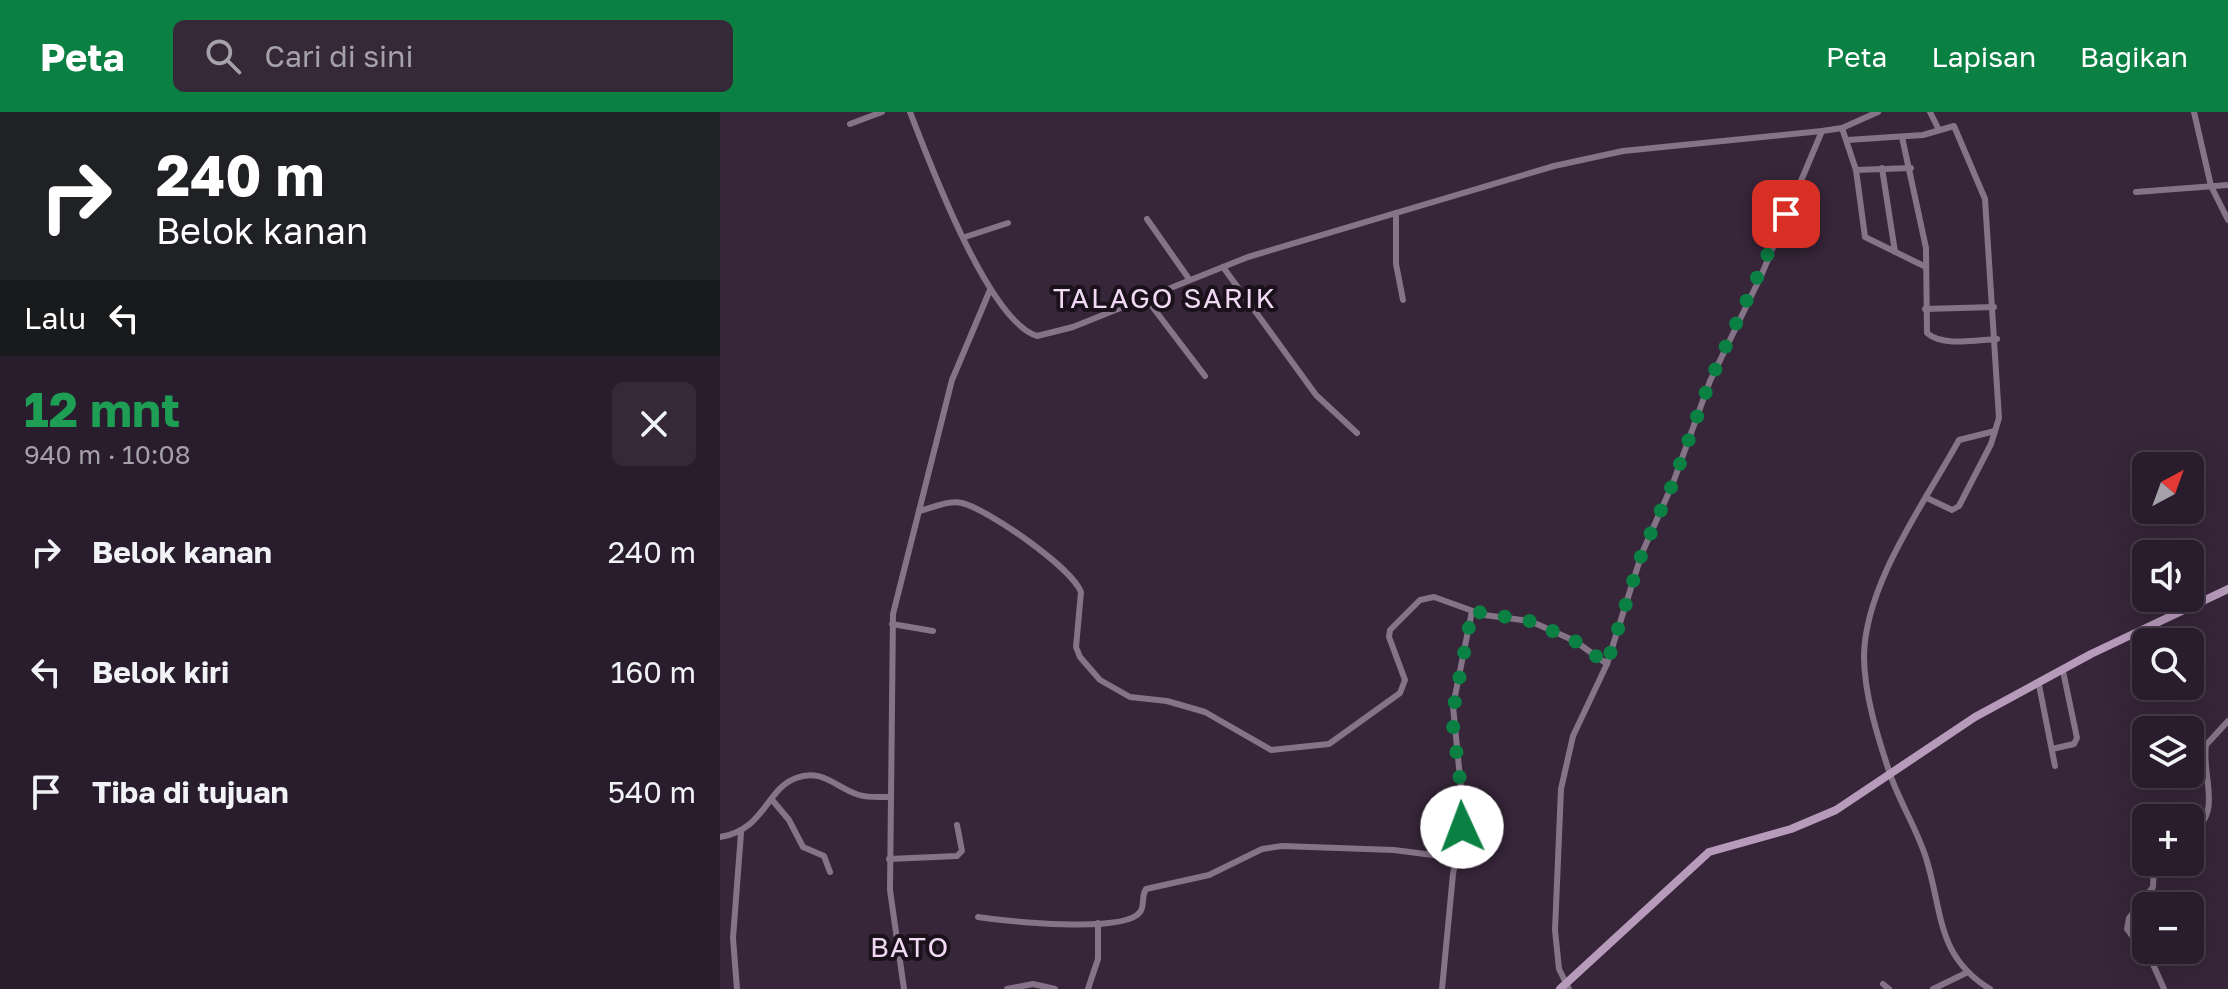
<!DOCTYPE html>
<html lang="id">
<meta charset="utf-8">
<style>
:root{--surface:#291c2c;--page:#352938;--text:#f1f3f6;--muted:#a5a1a9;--line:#453a48;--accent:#0b8043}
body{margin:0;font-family:"Golos Text",sans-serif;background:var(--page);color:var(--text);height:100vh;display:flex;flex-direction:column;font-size:30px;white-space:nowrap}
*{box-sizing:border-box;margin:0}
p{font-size:26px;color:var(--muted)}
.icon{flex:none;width:44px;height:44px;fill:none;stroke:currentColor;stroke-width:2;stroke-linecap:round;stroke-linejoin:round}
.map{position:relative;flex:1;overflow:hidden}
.panel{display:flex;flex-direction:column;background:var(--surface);width:720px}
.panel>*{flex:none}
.hud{background:#202124;color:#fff;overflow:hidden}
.needle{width:52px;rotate:41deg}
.controls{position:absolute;left:1412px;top:340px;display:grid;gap:16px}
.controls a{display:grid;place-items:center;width:72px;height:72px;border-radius:12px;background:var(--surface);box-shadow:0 8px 32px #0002,0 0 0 2px var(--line);font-size:40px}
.pin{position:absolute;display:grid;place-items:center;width:68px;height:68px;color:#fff;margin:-34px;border-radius:16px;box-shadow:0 4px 12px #0006}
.me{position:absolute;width:88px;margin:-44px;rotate:358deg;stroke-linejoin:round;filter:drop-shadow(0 0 6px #0008)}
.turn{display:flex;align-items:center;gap:28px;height:168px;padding:0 24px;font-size:36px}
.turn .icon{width:104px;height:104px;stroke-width:2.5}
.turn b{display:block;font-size:56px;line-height:68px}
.then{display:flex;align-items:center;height:76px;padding:0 24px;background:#0003;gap:16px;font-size:30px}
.round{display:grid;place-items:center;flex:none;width:84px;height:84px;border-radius:12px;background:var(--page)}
.overview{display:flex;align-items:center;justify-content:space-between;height:136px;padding:0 24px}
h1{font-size:48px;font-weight:700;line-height:60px;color:#1e9e55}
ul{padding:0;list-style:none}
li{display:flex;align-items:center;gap:24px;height:120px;padding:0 24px}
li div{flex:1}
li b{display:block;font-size:30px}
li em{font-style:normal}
header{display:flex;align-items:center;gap:48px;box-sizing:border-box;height:112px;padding:0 40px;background:var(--accent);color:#fff}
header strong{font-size:38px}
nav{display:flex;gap:44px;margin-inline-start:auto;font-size:28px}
.search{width:560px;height:72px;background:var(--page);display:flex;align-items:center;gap:20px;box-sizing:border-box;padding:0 28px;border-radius:12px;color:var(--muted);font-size:30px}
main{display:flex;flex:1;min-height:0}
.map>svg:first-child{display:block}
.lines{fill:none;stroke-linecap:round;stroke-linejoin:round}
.street{stroke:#857387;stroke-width:6}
.secondary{stroke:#b79bbb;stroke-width:8}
.route{stroke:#0b8043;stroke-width:14;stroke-dasharray:0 25.2}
.labels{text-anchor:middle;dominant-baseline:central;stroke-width:8;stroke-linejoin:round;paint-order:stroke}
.quarter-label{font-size:28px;letter-spacing:2px;fill:#f1d9f4;stroke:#1a111b}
</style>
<header>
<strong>Peta</strong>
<div class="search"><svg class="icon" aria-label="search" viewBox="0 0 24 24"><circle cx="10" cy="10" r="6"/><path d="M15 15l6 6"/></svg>Cari di sini</div>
<nav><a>Peta</a><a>Lapisan</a><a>Bagikan</a></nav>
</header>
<main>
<section class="panel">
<div class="hud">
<div class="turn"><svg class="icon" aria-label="right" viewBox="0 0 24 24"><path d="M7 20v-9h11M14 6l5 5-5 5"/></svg><div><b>240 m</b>Belok kanan</div></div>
<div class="then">Lalu<svg class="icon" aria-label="left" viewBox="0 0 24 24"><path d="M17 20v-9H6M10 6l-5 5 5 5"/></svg></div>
</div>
<div class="overview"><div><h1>12 mnt</h1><p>940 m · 10:08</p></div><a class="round"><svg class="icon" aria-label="close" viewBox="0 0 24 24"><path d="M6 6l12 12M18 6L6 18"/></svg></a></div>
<ul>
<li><svg class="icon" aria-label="right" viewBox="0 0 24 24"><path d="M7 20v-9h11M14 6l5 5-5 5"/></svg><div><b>Belok kanan</b></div><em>240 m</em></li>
<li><svg class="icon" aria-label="left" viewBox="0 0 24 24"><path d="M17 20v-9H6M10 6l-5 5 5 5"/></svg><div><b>Belok kiri</b></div><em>160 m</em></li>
<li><svg class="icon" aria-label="arrive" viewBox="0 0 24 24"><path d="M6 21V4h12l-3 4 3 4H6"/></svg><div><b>Tiba di tujuan</b></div><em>540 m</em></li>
</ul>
</section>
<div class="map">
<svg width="1508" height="877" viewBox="0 0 1508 877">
<rect width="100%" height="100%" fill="#37253a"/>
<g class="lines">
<g class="street">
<path d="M190,0C209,49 268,209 317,224L353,215L528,145L834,54L903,39L1102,19L1122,16L1158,0"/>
<path d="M1210,0L1218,16"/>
<path d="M1474,0L1491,74L1508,108"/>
<path d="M130,12L162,0"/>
<path d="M1122,16L1136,58L1145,125L1206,155"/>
<path d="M1182,25L1206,136L1207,221C1223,235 1256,228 1277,227"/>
<path d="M1127,28L1203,23L1234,14L1265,87L1279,306L1271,332L1239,394L1232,398L1207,386"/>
<path d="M1162,56L1175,140"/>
<path d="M1136,58L1191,56"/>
<path d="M1416,80L1508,73"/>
<path d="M676,104V152L683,188"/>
<path d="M427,107L469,167"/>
<path d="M245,125L288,111"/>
<path d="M503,155L596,283L637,321"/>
<path d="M425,185L485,264"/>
<path d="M1205,197L1274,195"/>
<path d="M199,399C212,396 228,388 242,391C269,398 351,455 361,480L356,535L360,545L380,568L410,585L447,589L485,600L551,638L609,632L680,581L685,568L669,525L670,518L700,488L714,485L764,503L810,509L855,529L887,552"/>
<path d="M172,512L213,519"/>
<path d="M1319,573L1335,654"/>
<path d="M1332,637L1354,632L1357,626L1343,559"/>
<path d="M53,689L69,708L83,735L104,744L110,760"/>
<path d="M1470,718C1504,706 1481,661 1486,633L1508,609"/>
<path d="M0,725C45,718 46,677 76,666C103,656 116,676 139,683C149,686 160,685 170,685"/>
<path d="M169,747L237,744L242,739L237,713"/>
<path d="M1434,750L1433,775L1409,806L1407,817L1432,850L1444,877"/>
<path d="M258,805C283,809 405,822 420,800C425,794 421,784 426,777L489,763L542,737L562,734L674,738L736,746"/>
<path d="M1163,872L1169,877"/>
<path d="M17,877L13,826L21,721"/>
<path d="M184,877L170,778L173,502L232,268L270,178"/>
<path d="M287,877L313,872L335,877"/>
<path d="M368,877L378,847V811"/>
<path d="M722,877L733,762L744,707L733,594L752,499"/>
<path d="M849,877L839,857L835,818L841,677L853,624L887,552L922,441L953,371L990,269L1041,164L1102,19"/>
<path d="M1213,877L1246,861"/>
<path d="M1270,877C1216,844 1223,800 1206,746C1197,717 1180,691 1170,662C1158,626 1144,582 1144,544C1145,472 1205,390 1239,328L1275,319"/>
</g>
<path class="secondary" d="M840,877L989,740L1071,717L1116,698L1255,605L1371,542L1508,477"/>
</g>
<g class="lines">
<path class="route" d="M742,715L744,700L732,605L752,499L810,509L855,529L887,552L922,441L953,371L990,269L1066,102"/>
</g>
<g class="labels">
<g class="quarter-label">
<text x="445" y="185">TALAGO SARIK</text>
<text x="190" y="834">BATO</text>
</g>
</g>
</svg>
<div class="controls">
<a><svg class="needle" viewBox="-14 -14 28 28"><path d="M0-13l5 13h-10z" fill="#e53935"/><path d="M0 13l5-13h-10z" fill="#a5a1a9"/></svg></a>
<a><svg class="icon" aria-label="sound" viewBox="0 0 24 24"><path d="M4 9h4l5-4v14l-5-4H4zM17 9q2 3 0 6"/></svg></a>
<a><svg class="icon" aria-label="search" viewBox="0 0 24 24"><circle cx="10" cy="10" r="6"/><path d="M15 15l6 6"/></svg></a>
<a><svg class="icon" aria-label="layers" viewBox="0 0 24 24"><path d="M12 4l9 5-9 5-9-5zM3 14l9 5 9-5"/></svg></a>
<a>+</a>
<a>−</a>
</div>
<div class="pin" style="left:1066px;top:102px;background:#d93025"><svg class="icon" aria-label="arrive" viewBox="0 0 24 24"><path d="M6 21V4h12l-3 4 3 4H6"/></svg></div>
<svg class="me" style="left:742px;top:715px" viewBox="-20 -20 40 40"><circle r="19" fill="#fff"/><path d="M0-13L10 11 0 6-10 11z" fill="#0b8043"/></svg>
</div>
</main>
